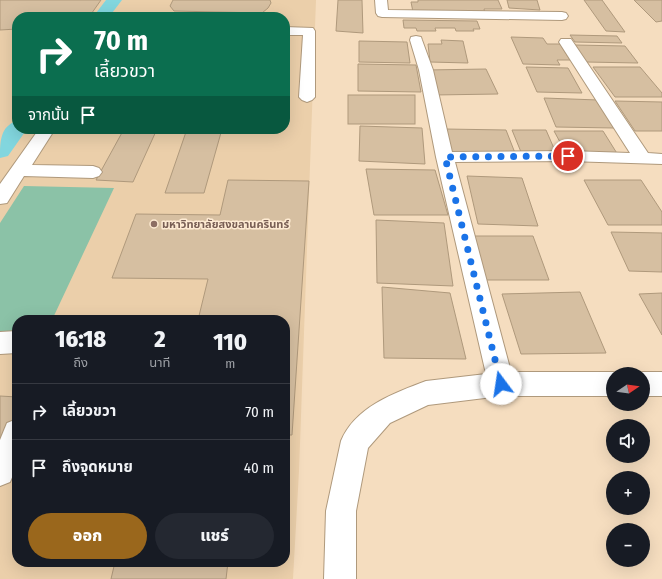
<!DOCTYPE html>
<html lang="th">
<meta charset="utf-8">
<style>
:root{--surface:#171b24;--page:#242831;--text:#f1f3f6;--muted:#9ea1a6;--line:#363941;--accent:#9a671c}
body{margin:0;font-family:"Fira Sans Condensed","Noto Sans Thai",sans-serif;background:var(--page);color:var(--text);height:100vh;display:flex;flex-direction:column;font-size:15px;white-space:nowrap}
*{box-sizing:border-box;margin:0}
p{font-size:13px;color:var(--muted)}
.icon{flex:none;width:22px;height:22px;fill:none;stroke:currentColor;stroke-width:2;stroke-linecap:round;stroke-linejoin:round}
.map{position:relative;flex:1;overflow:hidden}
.drawer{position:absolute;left:12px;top:315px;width:278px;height:252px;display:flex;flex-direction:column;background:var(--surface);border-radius:16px;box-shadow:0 4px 16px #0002}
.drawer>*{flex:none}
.top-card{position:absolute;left:12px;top:12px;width:278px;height:122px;border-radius:16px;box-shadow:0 4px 16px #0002;background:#0b6e4f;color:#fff;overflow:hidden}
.needle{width:26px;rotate:77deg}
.buttons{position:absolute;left:606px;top:367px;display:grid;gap:8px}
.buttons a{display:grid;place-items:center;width:44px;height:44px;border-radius:50%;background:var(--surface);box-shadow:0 4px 16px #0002;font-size:20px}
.pin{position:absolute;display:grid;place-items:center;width:34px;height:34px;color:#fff;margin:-17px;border:2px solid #fff;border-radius:50%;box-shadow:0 1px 4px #0007}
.me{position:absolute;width:44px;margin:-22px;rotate:346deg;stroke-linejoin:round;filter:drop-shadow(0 0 3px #0008)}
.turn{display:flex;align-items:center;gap:14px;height:84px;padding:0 16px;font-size:18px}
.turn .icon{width:52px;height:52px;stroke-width:2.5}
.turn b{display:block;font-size:28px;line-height:34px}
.then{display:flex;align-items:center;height:38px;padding:0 16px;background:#0003;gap:8px;font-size:15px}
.eta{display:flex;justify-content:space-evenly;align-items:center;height:68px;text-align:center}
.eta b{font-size:24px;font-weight:800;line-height:28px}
.button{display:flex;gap:8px;margin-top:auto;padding:8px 16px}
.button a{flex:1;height:46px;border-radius:24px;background:var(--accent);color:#fff;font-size:16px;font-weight:800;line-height:46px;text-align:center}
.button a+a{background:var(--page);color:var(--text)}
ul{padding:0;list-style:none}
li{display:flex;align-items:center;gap:12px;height:56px;padding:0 16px;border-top:1px solid var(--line)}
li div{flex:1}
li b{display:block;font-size:15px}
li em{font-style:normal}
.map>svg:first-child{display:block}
.built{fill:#ebcfaa;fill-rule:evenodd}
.green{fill:#8bc2a7}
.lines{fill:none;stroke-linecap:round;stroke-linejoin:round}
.canal{fill:#82d6de;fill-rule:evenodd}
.building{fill:#d6bfa1;stroke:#af997c}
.minor-casing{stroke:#af997c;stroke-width:2}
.minor{fill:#fff;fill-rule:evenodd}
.route{stroke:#1a73e8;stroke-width:7;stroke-dasharray:0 12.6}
.education-dot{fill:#8d6e63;stroke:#feebd3;stroke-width:1.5}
.labels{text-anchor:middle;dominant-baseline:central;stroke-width:3;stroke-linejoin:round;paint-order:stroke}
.education-label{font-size:11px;font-weight:bold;fill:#785e54;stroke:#feebd3;text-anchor:start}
</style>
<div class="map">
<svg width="662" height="579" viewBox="0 0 662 579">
<rect width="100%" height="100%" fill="#f5ddbf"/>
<path class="built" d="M0,0H316L299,471L293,579H0ZM17,17H285V129H17ZM17,320H285V562H17Z"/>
<path class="green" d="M24,186L114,188L52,320H17V331H0V223Z"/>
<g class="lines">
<g class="canal">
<path d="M106,0H122L109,17H93Z"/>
<path d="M17,121V129H27L8,156L0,158C0,142 0,126 17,121Z"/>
</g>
</g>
<g class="building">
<path d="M0,0H101L89,17H17V29L0,30Z"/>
<path d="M173,0H270L271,3L268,8L262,13L174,11L170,6Z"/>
<path d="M338,0H362L363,33L336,31Z"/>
<path d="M418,0H498L502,9H484L485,13L413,12L411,2H418Z"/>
<path d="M507,0H537L540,10L509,8Z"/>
<path d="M584,0H602L625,32L606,31Z"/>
<path d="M634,0H662V21L656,22Z"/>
<path d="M403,20L477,21L480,29H473L474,31H456L455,28H435L436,31H417L416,28H404Z"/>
<path d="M570,35L617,36L622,43L575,42Z"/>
<path d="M511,37L543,38L547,44H560L570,60H557L560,65L523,64Z"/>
<path d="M441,40L463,41L468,63L430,62L428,44H442Z"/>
<path d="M359,41L407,42L410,63L359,62Z"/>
<path d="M575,45L625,46L638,63L586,62Z"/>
<path d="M358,64L416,65L421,92L358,91Z"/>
<path d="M526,67L568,68L582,93L537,92Z"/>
<path d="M593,67H640L662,93V97H615Z"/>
<path d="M486,69L498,94L434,95L427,70Z"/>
<rect x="348" y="95" width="67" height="29"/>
<path d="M544,98L598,100L614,128L556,127Z"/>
<path d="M615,101L662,102V131H635Z"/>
<path d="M360,126L422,128L425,164L359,161Z"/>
<path d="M124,129H157L133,182L96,180Z"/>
<path d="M187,129H222L204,193H165Z"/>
<path d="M445,129L506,130L515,153L451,152Z"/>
<path d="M512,130H546L556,153L521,152Z"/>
<path d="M554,131H603L618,155H567Z"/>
<path d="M366,169L435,170L448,215H374Z"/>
<path d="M467,176L522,178L538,226L478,224Z"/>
<path d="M228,180L309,181L292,435H285V320H198L208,279L112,278L136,214L220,215Z"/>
<path d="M584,180H641L662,212V225H608Z"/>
<path d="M376,220L444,223L453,286L377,283Z"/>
<path d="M611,232L662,233V272L629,271Z"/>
<path d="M474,236H533L549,280H485Z"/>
<path d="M382,287L450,293L466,359L384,358Z"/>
<path d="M580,292L606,353L521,354L502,294Z"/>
<path d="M662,293V335L639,294Z"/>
<path d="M0,396L17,397V410L0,447Z"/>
<path d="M115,562H228L226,579H111Z"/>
</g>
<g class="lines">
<defs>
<g id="minor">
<path d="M375,0H387L388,10L562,12L566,13L568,16L566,19L562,20L382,17L378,16L376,13Z"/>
<path d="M285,27L313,28L315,31V97L312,100L307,102L302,100L299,97L303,35H285Z"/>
<path d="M416,36L421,37L422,40L433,70L452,152L568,151L630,153L559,42L561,39H571L648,153L662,154V164L568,161L455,162L511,372H613L618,374H613V396H501L428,405L390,423L368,448L356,511V579H324L326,511L341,441C355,407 394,393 426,381L486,374L436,157L419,70L410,40L411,37Z"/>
<path d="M39,129H55L32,165L93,166L99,168L102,172L99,176L93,178L24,176L7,203L0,204V184Z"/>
<path d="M17,331V353L0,354V332Z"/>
<path d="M643,372H662V396H643V374H638Z"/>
<path d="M17,419V466L10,482L0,486V440L7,423Z"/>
</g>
</defs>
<use href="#minor" class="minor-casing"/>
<use href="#minor" class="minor"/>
</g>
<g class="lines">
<path class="route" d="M501,384L445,157L568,156"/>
</g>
<circle class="education-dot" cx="154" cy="224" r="4"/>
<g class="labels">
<g class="education-label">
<text x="162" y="224">มหาวิทยาลัยสงขลานครินทร์</text>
</g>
</g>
</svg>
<div class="buttons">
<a><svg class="needle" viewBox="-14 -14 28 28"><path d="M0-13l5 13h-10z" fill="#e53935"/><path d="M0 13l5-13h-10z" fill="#9ea1a6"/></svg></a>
<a><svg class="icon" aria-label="sound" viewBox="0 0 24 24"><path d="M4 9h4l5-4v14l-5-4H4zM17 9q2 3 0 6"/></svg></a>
<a>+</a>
<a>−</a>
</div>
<div class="pin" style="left:568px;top:156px;background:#d93025"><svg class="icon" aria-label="arrive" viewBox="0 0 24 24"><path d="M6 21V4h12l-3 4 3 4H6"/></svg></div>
<svg class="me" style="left:501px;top:384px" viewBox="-20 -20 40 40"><circle r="19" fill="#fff"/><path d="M0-13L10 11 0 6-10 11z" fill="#1a73e8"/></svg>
<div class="top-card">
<div class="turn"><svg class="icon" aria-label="right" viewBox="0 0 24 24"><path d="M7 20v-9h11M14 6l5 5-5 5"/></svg><div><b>70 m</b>เลี้ยวขวา</div></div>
<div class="then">จากนั้น<svg class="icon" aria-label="arrive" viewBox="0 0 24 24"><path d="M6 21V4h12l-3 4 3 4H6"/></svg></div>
</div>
<section class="drawer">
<div class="eta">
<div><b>16:18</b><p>ถึง</p></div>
<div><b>2</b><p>นาที</p></div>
<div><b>110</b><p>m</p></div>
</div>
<ul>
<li><svg class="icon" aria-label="right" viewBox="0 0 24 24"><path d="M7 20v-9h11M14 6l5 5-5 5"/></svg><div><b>เลี้ยวขวา</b></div><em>70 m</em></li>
<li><svg class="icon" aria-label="arrive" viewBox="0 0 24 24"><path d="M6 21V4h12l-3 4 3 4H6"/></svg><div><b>ถึงจุดหมาย</b></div><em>40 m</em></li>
</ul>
<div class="button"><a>ออก</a><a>แชร์</a></div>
</section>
</div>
